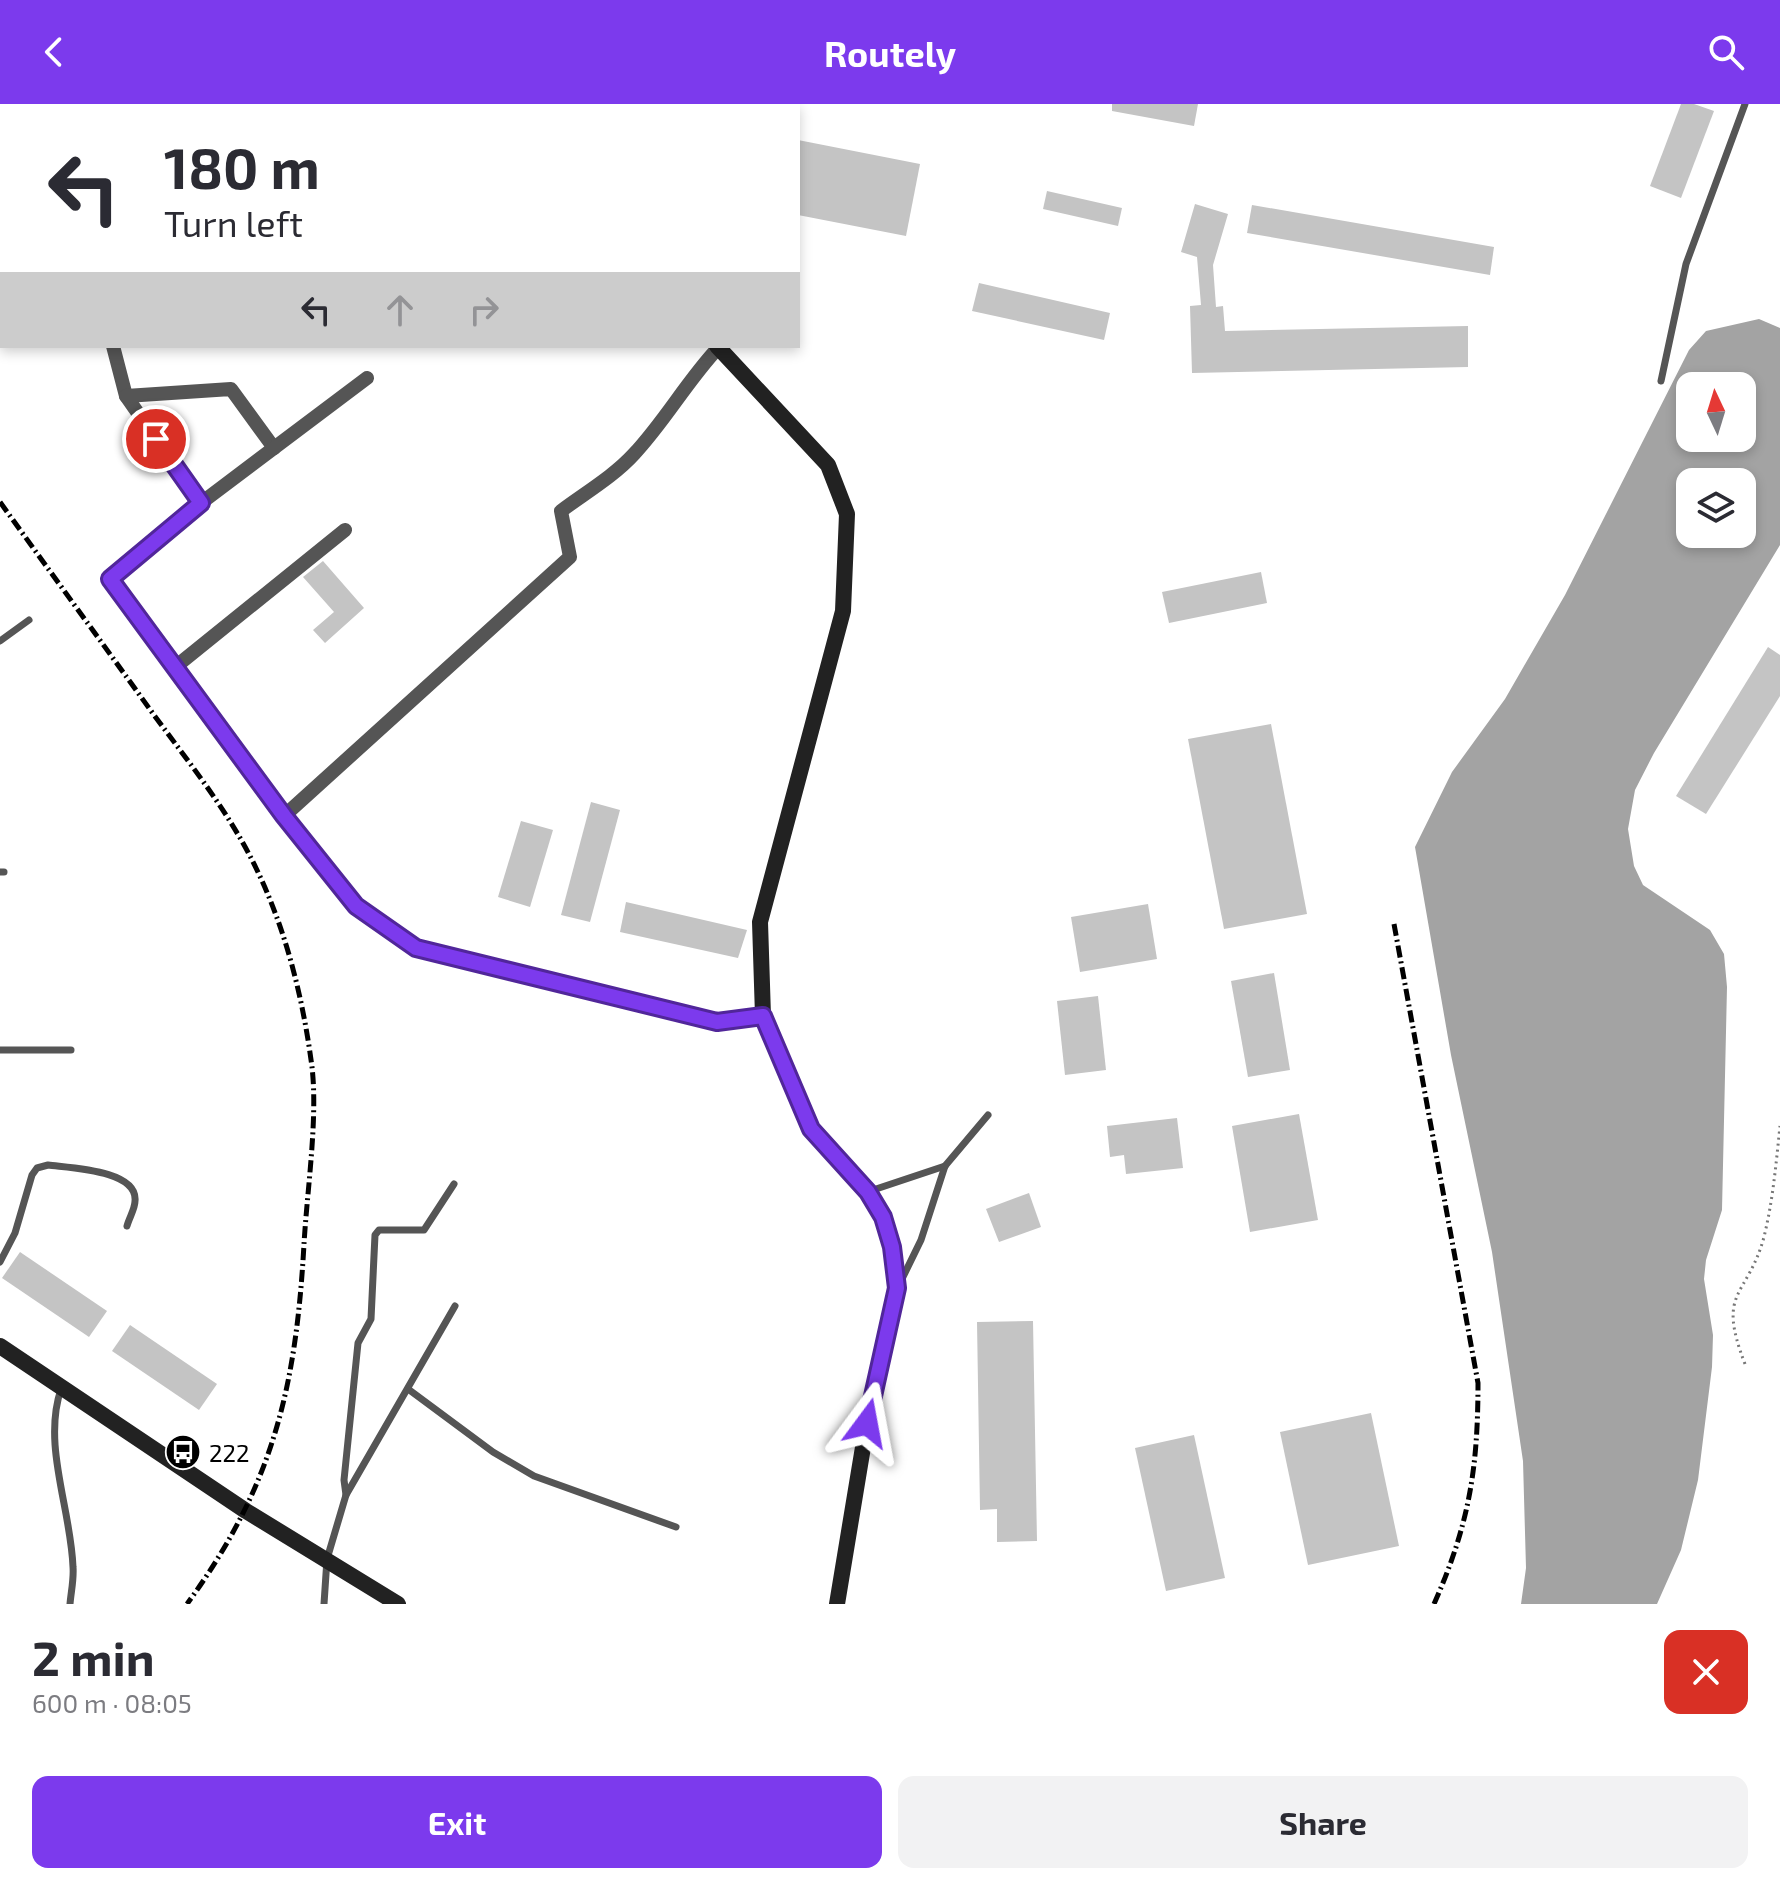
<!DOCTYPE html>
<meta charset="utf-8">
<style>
:root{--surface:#fff;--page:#f2f2f3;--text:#2b2b33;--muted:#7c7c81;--accent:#7c3aed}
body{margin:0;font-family:"Exo 2",sans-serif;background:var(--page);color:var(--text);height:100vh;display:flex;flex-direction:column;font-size:30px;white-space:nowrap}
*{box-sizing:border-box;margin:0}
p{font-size:26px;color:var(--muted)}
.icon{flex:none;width:44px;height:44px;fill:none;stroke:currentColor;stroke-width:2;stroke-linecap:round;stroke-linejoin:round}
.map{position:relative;height:1500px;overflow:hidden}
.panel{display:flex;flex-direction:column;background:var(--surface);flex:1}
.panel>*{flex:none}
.guide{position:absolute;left:0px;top:0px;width:800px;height:244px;box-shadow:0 4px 12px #0003;background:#fff;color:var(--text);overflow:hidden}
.needle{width:52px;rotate:356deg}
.fabs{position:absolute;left:1676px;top:268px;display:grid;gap:16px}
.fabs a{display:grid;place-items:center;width:80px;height:80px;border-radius:16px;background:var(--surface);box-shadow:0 4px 12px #0003;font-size:40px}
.pin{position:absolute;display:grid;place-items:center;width:68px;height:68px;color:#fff;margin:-34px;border:4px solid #fff;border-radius:50%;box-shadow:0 2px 8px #0007}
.me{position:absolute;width:88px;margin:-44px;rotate:13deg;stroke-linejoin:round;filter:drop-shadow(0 0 6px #0008)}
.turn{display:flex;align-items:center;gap:28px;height:168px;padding:0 32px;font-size:36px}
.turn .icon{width:104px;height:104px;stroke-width:2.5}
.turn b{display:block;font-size:56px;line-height:68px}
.lanes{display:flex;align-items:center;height:76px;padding:0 32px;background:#0003;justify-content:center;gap:40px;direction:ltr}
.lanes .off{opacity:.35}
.round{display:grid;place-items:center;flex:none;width:84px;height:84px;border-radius:16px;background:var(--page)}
.head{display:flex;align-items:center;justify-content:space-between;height:136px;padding:0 32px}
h1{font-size:48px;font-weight:700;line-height:60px}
.primary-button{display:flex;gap:16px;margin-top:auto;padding:16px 32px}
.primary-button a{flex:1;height:92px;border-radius:16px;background:var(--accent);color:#fff;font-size:32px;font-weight:700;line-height:92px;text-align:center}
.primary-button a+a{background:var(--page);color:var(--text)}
header{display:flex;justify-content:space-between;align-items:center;height:104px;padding:0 32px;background:var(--accent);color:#fff;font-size:36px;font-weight:700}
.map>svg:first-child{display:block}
.water{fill:#a3a3a3;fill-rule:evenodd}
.building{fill:#c4c4c4}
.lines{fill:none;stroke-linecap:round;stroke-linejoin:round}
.path{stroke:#777;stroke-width:3;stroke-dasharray:2 4;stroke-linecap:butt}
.lane{stroke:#555;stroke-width:7}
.street{stroke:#555;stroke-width:14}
.secondary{stroke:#222;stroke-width:16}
.rail{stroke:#000;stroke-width:5;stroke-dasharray:12 4 2 4;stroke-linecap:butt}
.route-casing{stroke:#51269a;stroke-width:20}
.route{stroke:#7c3aed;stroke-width:14}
.labels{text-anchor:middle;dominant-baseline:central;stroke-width:7;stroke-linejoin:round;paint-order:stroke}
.poi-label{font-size:24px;fill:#000;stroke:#fff;text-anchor:start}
</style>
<header><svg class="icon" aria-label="back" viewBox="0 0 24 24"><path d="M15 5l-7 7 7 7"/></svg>Routely<svg class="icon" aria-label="search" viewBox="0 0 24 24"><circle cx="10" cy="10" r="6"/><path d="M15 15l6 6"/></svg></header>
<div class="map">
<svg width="1780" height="1500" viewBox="0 0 1780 1500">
<rect width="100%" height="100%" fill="#fff"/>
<path class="water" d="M1759,215L1780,224V441L1654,649L1635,686L1628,725L1634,762L1643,781L1710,826L1724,850L1727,883L1722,1106L1706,1156L1704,1175L1713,1231L1712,1263L1698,1376L1681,1446L1657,1500H1521L1526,1464L1523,1357L1492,1148L1451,951L1415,743L1452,668L1505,595L1565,491L1689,246L1706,227ZM1690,282H1742V334H1690ZM1690,378H1742V430H1690Z"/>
<g class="building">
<path d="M1112,0H1198L1194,22L1112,7Z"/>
<path d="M1681,0H1694L1714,7L1681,94L1650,82Z"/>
<path d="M798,36L920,60L906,132L798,111Z"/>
<path d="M1047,87L1122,104L1118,122L1043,105Z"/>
<path d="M1195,100L1228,110L1213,161L1216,203L1223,202L1225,227L1468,222V263L1192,269L1190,202L1201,201L1197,153L1181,148Z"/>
<path d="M1252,101L1494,143L1490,171L1247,129Z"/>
<path d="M979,179L1110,209L1104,236L972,207Z"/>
<path d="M323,457L364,504L325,539L313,526L334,508L303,473Z"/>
<path d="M1261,468L1267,499L1169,519L1162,488Z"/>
<path d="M1768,543L1780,551V592L1706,710L1676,692Z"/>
<path d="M1271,620L1307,810L1224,825L1188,635Z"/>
<path d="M591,698L620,706L590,818L561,811Z"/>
<path d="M521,717L553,726L530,803L498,793Z"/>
<path d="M626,798L747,826L738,854L620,828Z"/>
<path d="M1148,800L1157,855L1080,868L1071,813Z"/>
<path d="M1274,869L1290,966L1248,973L1231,877Z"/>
<path d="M1098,892L1106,966L1065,971L1057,897Z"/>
<path d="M1299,1010L1318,1116L1250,1128L1232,1022Z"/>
<path d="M1177,1014L1183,1064L1126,1070L1124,1051L1110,1053L1107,1022Z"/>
<path d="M1029,1089L1041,1123L999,1138L986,1105Z"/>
<path d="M20,1148L107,1207L89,1233L2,1174Z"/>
<path d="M1033,1217L1037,1437L997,1438V1405L980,1406L977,1218Z"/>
<path d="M130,1221L217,1280L199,1306L112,1247Z"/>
<path d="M1371,1309L1399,1442L1308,1461L1280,1328Z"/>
<path d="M1194,1331L1225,1474L1166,1487L1135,1344Z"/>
</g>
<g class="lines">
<path class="path" d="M1745,1260C1716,1185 1747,1195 1764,1133C1773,1096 1776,1060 1780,1022"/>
<g class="lane">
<path d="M1661,277L1686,160L1745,0"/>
<path d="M0,537L29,516"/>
<path d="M0,768H4"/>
<path d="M0,946H71"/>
<path d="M870,1087L945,1062"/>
<path d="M0,1158L15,1129L32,1071L37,1064L48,1061C70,1064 138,1066 135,1097C135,1105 129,1114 127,1122"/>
<path d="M900,1179L921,1136L945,1062L988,1011"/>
<path d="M61,1285C42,1341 71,1405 73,1463C74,1475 71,1488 70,1500"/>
<path d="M408,1285L493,1348L534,1372L676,1423"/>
<path d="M346,1391L455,1202"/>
<path d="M324,1500L327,1455L346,1391L344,1376L358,1239L371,1215L375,1131L379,1126H424L454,1080"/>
</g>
<g class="street">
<path d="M85,2L88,0"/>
<path d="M0,56L2,55"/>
<path d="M113,242L126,292L201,399L110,475L284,712L356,802L416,844L717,918L763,912"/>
<path d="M126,292L231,285L274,344"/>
<path d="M201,399L367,274"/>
<path d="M174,564L345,426"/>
<path d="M284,712L570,453L561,407C585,389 614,372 634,350C665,317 687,277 718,244"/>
</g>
<g class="secondary">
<path d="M561,0L562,2"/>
<path d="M717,242L828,361L847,410L843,507L760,818L763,912L811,1025L868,1088L883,1113L892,1143L897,1184L867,1319L837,1500"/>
<path d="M0,1242L246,1407L398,1500"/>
</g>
<g class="rail">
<path d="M0,398C51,469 103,540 154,611C190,660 229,708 256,764C286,826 303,894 312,963C318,1015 307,1087 304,1140C296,1284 273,1382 187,1500"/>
<path d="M1394,820L1478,1279C1478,1365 1469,1421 1434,1500"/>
</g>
</g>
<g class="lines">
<defs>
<path id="route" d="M156,335L201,399L110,475L284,712L356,802L416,844L717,918L763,912L811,1025L868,1088L883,1113L892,1143L897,1184L867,1319"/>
</defs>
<use href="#route" class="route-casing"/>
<use href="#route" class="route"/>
</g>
<defs>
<symbol id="bus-disc" viewBox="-11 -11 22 22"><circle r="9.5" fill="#000" stroke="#fff"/><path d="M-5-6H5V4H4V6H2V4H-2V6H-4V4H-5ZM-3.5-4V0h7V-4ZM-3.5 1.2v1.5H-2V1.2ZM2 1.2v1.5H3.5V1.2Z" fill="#fff"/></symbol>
</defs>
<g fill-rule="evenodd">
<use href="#bus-disc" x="163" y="1328" width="40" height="40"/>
</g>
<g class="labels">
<g class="poi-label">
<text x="209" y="1348">222</text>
</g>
</g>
</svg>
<div class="fabs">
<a><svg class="needle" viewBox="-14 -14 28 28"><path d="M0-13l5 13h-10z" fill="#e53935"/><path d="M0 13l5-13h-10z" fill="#7c7c81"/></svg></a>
<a><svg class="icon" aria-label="layers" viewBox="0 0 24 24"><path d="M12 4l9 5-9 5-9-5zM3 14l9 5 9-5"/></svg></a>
</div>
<div class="pin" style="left:156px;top:335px;background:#d93025"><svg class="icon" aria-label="arrive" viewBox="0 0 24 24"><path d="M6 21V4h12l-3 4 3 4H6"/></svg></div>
<svg class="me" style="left:867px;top:1319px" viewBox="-20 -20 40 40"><path d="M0-17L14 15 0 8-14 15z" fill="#7c3aed" stroke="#fff" stroke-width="4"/></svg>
<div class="guide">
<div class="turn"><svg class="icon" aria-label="left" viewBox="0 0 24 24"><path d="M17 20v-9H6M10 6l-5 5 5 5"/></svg><div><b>180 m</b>Turn left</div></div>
<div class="lanes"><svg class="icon" aria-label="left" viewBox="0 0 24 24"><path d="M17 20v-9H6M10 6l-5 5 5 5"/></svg><svg class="icon off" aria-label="ahead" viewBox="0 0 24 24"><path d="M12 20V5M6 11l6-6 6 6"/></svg><svg class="icon off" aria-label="right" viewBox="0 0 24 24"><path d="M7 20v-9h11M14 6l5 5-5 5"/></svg></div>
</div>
</div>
<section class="panel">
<div class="head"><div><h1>2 min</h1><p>600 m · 08:05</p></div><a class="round" style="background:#d93025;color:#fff"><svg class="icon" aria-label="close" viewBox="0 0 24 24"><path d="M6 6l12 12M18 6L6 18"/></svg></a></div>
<div class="primary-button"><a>Exit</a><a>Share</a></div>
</section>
